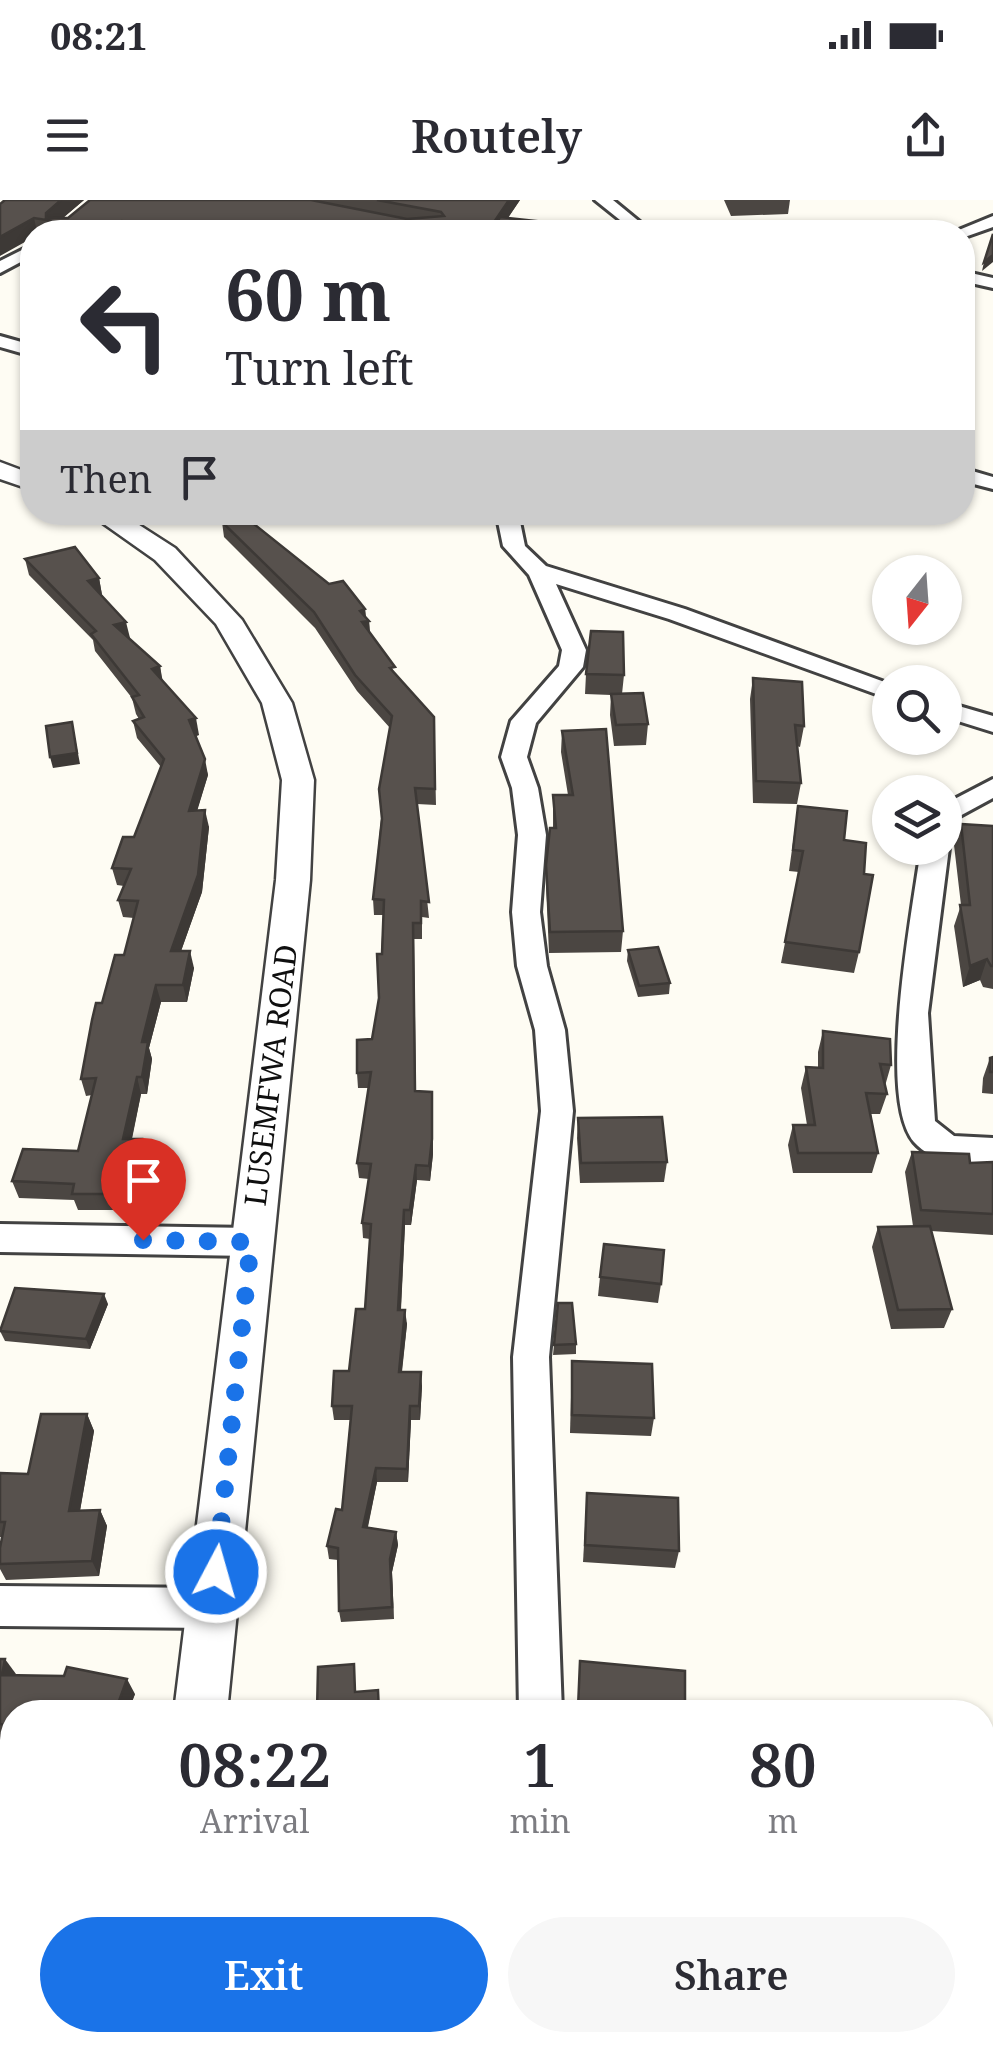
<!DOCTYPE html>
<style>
:root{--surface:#fff;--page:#f7f7f7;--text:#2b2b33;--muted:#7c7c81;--accent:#1a73e8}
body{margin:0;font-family:"Noto Serif",serif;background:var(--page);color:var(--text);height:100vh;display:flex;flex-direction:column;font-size:38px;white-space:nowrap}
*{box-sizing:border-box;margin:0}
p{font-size:32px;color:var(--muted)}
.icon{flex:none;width:55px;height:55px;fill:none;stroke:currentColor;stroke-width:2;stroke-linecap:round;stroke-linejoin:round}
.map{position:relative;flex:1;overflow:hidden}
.drawer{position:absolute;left:0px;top:1500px;width:995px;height:352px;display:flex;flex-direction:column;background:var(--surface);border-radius:40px 40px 0 0;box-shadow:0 2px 8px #0004}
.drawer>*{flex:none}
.hud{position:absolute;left:20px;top:20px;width:955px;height:305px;border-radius:40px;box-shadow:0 2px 8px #0004;background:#fff;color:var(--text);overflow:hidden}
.needle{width:65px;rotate:197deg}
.buttons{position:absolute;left:872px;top:355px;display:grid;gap:20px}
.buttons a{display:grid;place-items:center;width:90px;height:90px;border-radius:50%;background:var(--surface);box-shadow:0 2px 8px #0004;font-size:50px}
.pin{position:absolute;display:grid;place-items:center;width:85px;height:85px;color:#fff;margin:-102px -42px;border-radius:50% 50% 50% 0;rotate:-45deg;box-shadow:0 0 10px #0007}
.pin .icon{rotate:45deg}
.me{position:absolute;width:110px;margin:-55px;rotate:6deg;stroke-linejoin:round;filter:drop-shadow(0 0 8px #0008)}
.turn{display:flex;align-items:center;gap:35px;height:210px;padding:0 40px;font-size:45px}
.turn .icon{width:130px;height:130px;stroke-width:2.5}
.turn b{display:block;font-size:70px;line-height:85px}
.then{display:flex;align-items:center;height:95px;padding:0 40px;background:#0003;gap:20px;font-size:38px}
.eta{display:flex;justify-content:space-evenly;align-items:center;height:170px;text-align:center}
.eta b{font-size:60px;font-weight:600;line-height:70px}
.button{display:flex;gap:20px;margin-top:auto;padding:20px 40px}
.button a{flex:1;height:115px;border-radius:60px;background:var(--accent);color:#fff;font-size:40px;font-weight:600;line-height:115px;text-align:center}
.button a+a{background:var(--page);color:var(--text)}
.status{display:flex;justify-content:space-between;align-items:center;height:70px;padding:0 50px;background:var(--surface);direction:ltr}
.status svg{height:28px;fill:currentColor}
header{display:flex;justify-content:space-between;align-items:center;height:130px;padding:0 40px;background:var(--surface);font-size:45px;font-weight:600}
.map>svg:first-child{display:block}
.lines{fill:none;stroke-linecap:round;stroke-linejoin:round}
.minor-casing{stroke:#424242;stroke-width:6}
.tertiary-casing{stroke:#424242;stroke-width:5}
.minor{fill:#fff;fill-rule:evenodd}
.tertiary{fill:#fff;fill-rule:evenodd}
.wall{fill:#4b4642}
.shaded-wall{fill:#3d3936}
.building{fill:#57514d;stroke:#3d3936;stroke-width:2.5}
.route{stroke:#1a73e8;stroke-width:18;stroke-dasharray:0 32.4}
.labels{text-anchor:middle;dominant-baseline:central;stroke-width:10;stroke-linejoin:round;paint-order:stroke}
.street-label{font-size:30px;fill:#0f0f0f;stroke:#fff}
</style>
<div class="status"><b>08:21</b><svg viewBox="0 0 49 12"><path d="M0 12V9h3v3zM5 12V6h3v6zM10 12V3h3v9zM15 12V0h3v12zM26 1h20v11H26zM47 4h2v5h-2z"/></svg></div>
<header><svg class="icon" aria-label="menu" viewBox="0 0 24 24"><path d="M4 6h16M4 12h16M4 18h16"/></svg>Routely<svg class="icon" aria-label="share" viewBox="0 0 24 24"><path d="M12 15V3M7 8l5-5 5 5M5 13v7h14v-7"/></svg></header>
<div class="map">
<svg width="993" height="1852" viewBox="0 0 993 1852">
<rect width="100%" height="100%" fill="#fefcf3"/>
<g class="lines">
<defs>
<g id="minor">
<path d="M595,0H613L652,32H635Z"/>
<path d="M993,16V27L962,38V32H954Z"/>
<path d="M32,45V56L0,73V61Z"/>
<path d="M962,71L993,78V88L962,81Z"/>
<path d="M0,136L32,145V156L0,147Z"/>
<path d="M962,268L993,277V289L962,281Z"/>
<path d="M496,312H518L525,346L546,366L685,409L890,484V499L669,419L556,384L586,450L583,467L536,523L527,557L538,588L546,635L540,712L547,766L565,830L573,911L549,1157L562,1512H519L513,1157L541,911L535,830L517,766L512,712L518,635L512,588L501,557L511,521L559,466L562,450L529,375L503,346Z"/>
<path d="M945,502L993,516V532L945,517Z"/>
<path d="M993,579V598L945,624V604Z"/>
<path d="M945,642L949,648L928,813L935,921L954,936L993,938V964C967,964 933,964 914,942C876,897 913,708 921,648H945Z"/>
<path d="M0,1024L251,1028L263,1032L268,1042L263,1052L251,1056L0,1052Z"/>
<path d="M0,1386L212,1388L227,1394L233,1408L227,1422L212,1428L0,1426Z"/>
<path d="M573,1840H623L624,1852H574Z"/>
</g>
<g id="tertiary">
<path d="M0,262L32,274V290L0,279Z"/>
<path d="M87,312H119L175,348L242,420L292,503L314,580L310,680L227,1512H174L276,680L282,580L262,503L216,424L155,360Z"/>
<path d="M137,1840H197V1852H135Z"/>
</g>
</defs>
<use href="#minor" class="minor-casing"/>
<use href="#tertiary" class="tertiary-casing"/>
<use href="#minor" class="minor"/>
<use href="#tertiary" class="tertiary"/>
</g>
<g class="wall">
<path d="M84,0L63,18H68L90,0H520L508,18L545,32H32L0,4Z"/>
<path d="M724,0H790L788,14L731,16Z"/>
<path d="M222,322L329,384L365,409L366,417L369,421L370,433L396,475L434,517L436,605L417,604L429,718L422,717V739H414L416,892L433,907V954L430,981L417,980L411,1025H405L401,1110L407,1124L402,1172L422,1186L420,1220H411L408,1282H377L368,1327L396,1332L398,1345L392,1372L394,1419L341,1422L339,1411L338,1360L329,1359L327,1346L342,1310L350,1220H334L332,1206L349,1171L365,1109L370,1039L363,1038L362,1023L369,979L359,978L357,963L369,888H358L357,873L372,839L379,798L383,715H374L373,699L390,528L357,491L315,428L224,337Z"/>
<path d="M25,359L99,378L102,395L130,438L129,439L160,466L162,481L199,535L196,536L208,575L197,610L209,627L202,692L181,751L194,768L187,802H161L149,848L152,859L147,894H141L132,939H142L146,956L136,1010H78L74,1000L19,998L12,981L78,951L92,895L86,896L81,879L102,803L124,755L134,718L123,717L118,700L124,686L117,685L112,668L134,637L161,567L137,538L133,521L139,519L136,514L132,498L95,451L93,440L29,375Z"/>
<path d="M586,474L624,475L622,494L648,524L646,545L614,546L610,515L611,495L585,494Z"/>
<path d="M753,478L804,526L800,547L797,546L801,583L797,604L753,603L750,499Z"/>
<path d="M562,531L623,731L621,752L549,753L546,686V665L553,628V595H568L561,552Z"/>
<path d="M798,606L844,640L859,752L854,773L781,763L799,672L789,671Z"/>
<path d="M961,624L993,626V789L983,787L980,780L963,787L954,726L961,705L954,645Z"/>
<path d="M628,750L670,783L669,794L638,797L627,761Z"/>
<path d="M823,831L891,865L885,886L887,894L880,914H871L878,953L872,973H793L788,945L793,925H807L801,888L806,867L818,868V852Z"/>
<path d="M993,857V894L982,893L983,878L990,858Z"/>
<path d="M578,918L667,962L664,982L580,983L577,938Z"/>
<path d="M912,952L970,963L993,962V1035L931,1031L952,1109L944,1128L891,1129L872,1047L878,1027L913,1026L905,972Z"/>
<path d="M600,1077L661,1084L658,1103L598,1096Z"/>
<path d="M558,1103L576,1144V1154L553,1155Z"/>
<path d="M108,1104L90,1149L5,1141L0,1131Z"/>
<path d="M572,1161L654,1218L651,1236L570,1233Z"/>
<path d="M87,1214L94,1231L80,1311L100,1310L107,1326L99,1376L6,1380L0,1369V1348L2,1337H0V1273L28,1274Z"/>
<path d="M587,1293L679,1351L675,1368L583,1362Z"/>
<path d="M0,1459L15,1475L135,1494L128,1512H12V1538L2,1536L0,1543Z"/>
<path d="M990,1757L993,1852H888L887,1840H982Z"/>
<path d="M696,1840H811L807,1844H802L803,1852H695Z"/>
</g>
<g class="shaded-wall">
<path d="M61,0H84L58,22L46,20V13Z"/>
<path d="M509,0H520L498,32H490V28Z"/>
<path d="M34,18L37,32H32V38L0,56V37Z"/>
<path d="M122,21L124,32H110L109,30Z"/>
<path d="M545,22V32H537Z"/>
<path d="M445,23L446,32H429Z"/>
<path d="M993,55V62L982,71L984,62Z"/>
<path d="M99,378L102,395L88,381Z"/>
<path d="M365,409L366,421H369L370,436L363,438L360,411Z"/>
<path d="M126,422L130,438L117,442L114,425Z"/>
<path d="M160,466L163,483L152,469Z"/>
<path d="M196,518L199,535L192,537L189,520Z"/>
<path d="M72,522L80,564L53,568L50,557Z"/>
<path d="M205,559L208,575L192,628L189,611Z"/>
<path d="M205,610L209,627L202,692L175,768L171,751Z"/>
<path d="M190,751L194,768L187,802L183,785Z"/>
<path d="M987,759L980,780L963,787L970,766Z"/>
<path d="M156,785L161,802L149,848L152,859L147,894L142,877V842Z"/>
<path d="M137,877L141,894L128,956L123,939Z"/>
<path d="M432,892L433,954L430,981L429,966Z"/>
<path d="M142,939L146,956L136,1010L131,994Z"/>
<path d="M416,965L417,980L411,1025L410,1010Z"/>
<path d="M404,1010L405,1025L400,1124L398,1110Z"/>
<path d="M104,1094L108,1104L90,1149L86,1139Z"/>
<path d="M405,1110L407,1124L400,1186L399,1172Z"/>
<path d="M421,1172L422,1186L420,1220L419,1206Z"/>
<path d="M410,1206L411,1220L408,1282L407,1269Z"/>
<path d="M87,1214L94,1231L77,1327L69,1311Z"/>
<path d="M376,1268L377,1282L365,1339L363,1327Z"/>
<path d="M100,1310L107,1326L99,1376L92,1361Z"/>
<path d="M396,1332L398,1345L392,1372L394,1419L390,1359Z"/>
<path d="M5,1459L16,1474L2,1475Z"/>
<path d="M127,1479L135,1494L128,1512H115Z"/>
<path d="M0,1676L8,1684L4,1724L0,1720Z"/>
</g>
<g class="building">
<path d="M5,0H61L46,13V18H68L90,0H311L407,19L444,16L441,12L377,0H509L490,28L445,23L429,32H167L122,21L109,30L34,18L0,37V4Z"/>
<path d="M500,17L545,22L537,32H492Z"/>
<path d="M993,34V55L984,62Z"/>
<path d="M231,312H239L329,384L343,381L365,409L360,411L369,421L362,422L395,467L390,468L434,517L435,589L415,588L429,702L421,701V723H413L415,891L432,892V939L429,966L416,965L410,1010H404L398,1110H405L399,1172H421L419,1206H410L407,1269L376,1268L363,1327L396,1332L390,1359L392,1407L339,1411L338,1348L327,1346L336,1309L342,1310L352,1206H332L334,1171H349L356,1109H365L371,1024L362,1023L371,964L357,963L371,872L357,873V840L372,839L379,798L377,754H382L384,700L373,699L382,619L379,589L392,516L355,475L314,412L222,322Z"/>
<path d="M75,347L99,378L88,381L126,422L114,425L160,466L152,469L196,518L189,520L205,559L189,611L205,610L198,675L171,751H190L183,785H156L142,842H148L142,877H137L123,939H142L131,994H72L74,984L12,981L23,949L78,951L96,878L81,879L92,820L96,803H102L115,755H124L138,701L118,700L131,669L112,668L123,637H134L164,559L133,521L144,517L132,497L139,495L91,434L96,431L25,359Z"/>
<path d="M591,431L623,432L624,475L586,474Z"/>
<path d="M753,478L802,482L804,526L795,525L801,583L756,581Z"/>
<path d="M643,493L648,524L616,525L611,494Z"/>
<path d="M72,522L77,553L50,557L46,526Z"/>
<path d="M606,529L623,731L550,732L546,665L550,628H556L553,595H573L562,531Z"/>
<path d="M798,606L847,611L844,640L866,643L864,674L873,675L859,752L785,742L803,651L793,650Z"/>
<path d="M961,624L993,626V766H991L987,759L970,766L960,705H970Z"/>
<path d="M658,747L670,783L639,786L628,750Z"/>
<path d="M823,831L890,839L891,865L880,864L887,894L866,893L878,953H798L793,925H815L806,867L823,868Z"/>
<path d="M993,857V872H990V858Z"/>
<path d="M662,917L667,962L581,963L578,918Z"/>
<path d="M912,952L969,954L970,963L993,962V1014L921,1010Z"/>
<path d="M930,1026L952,1109L898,1110L878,1027Z"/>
<path d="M604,1044L664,1050L661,1084L600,1077Z"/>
<path d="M15,1088L104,1094L86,1139L0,1131Z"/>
<path d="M558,1103H572L576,1144L554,1145Z"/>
<path d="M572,1161L652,1164L654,1218L572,1215Z"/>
<path d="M41,1214H87L69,1311L100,1310L92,1361L0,1364V1348L5,1322H0V1273L28,1274Z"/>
<path d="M587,1293L678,1298L679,1351L585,1345Z"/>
<path d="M0,1459H5L2,1475L64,1476L67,1467L127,1479L115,1512H12V1526L0,1524Z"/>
<path d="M580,1461L685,1471V1512H583V1508H578Z"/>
<path d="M354,1464L355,1492L378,1490L379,1512H317L318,1467Z"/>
<path d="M982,1715L990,1757H993V1852H904V1847H898V1840H982Z"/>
<path d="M701,1840H802L803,1852H701Z"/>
</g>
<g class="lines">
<path class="route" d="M143,1040L251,1042L216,1372"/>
</g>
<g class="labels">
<g class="street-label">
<text transform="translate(270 875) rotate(-83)">LUSEMFWA ROAD</text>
</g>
</g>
</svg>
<div class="buttons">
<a><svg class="needle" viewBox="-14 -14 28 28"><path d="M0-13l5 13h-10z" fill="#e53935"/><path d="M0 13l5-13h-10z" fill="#7c7c81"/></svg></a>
<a><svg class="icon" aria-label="search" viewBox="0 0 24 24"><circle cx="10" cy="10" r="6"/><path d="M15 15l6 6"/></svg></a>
<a><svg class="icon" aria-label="layers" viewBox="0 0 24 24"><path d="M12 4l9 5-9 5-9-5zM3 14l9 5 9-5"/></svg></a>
</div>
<div class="pin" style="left:143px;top:1040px;background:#d93025"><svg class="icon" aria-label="arrive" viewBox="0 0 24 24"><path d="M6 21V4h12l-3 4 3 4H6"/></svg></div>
<svg class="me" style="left:216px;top:1372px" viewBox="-20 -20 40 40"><circle r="17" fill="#1a73e8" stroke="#fff" stroke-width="3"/><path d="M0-11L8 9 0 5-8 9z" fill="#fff"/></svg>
<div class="hud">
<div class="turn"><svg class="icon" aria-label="left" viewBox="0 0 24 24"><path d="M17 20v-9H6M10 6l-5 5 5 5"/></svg><div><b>60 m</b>Turn left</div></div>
<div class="then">Then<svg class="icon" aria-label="arrive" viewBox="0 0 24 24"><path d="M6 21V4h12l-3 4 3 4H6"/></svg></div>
</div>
<section class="drawer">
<div class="eta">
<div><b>08:22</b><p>Arrival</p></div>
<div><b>1</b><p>min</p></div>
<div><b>80</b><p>m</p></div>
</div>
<div class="button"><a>Exit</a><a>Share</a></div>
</section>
</div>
